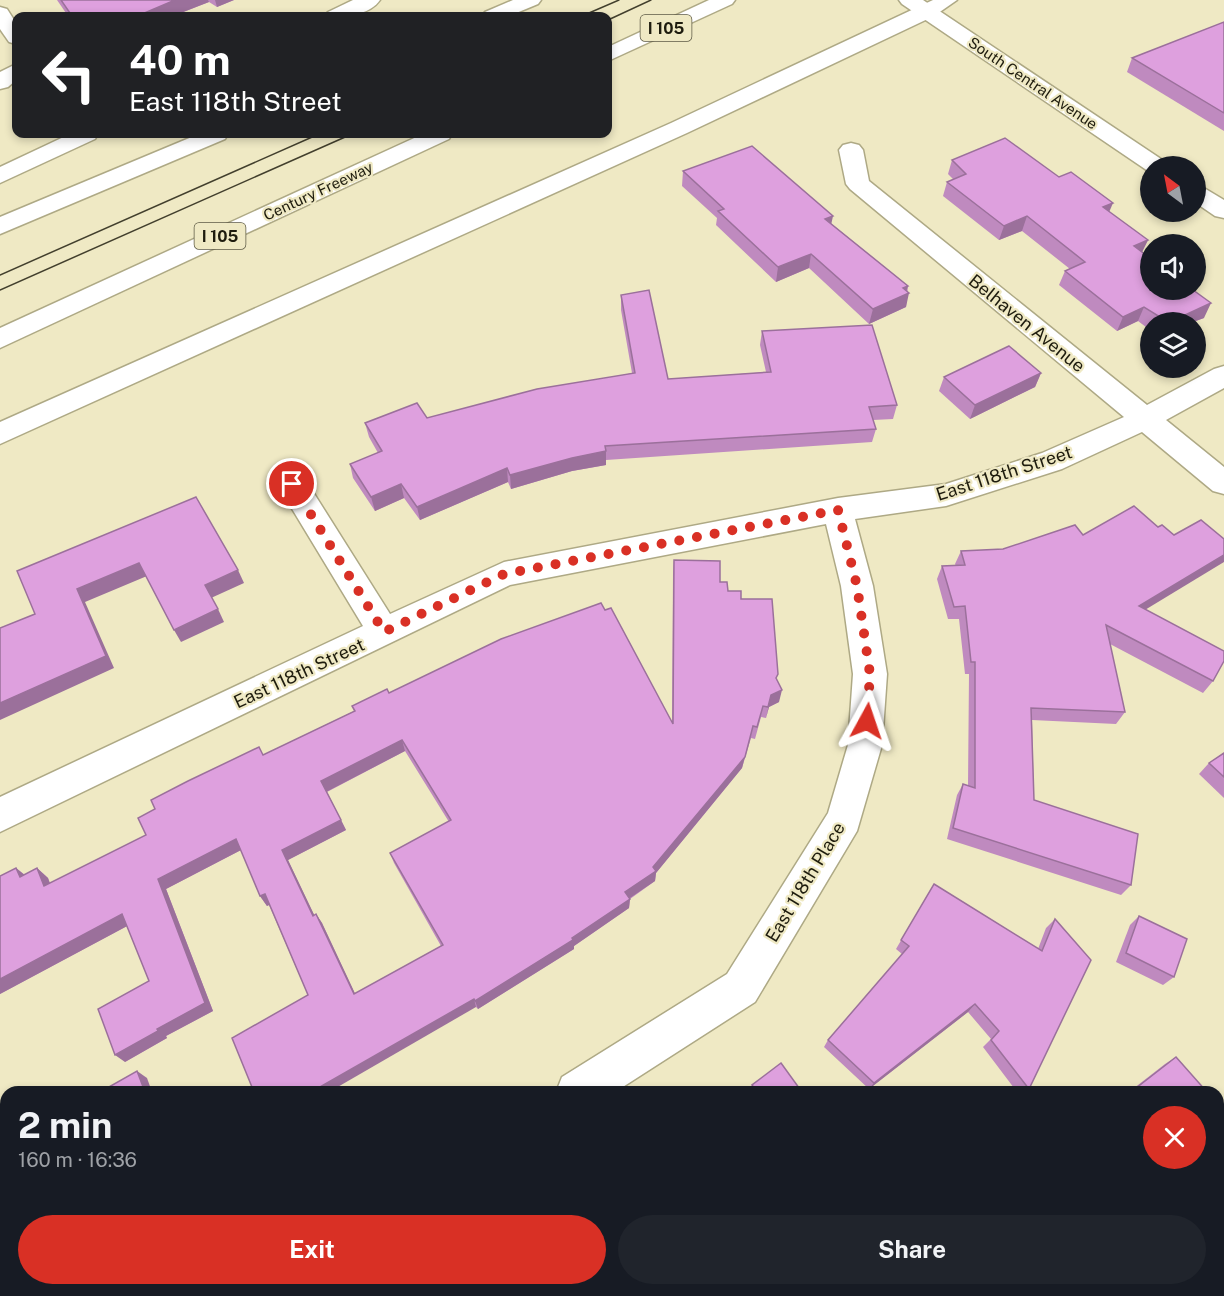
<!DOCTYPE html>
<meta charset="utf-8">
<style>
:root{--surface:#171b24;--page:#20242c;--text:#f1f3f6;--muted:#9ea1a6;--accent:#d93025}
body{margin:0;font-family:"Public Sans",sans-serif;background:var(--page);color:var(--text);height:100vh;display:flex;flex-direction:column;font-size:22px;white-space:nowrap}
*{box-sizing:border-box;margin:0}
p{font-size:20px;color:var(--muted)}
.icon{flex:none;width:33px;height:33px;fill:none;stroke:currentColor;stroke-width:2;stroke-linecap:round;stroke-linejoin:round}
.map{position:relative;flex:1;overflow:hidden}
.panel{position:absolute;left:0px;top:1086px;width:1224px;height:210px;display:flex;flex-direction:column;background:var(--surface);border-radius:18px 18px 0 0;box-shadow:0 3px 9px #0003}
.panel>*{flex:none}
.top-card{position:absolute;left:12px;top:12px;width:600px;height:126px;border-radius:12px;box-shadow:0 3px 9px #0003;background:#202124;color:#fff;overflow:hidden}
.needle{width:39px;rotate:328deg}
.tools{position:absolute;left:1140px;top:156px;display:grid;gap:12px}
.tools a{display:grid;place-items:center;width:66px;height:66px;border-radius:50%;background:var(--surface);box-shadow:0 3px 9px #0003;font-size:30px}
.pin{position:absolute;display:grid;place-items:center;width:51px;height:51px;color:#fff;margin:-26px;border:3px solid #fff;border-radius:50%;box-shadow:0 2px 6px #0007}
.me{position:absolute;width:66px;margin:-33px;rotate:5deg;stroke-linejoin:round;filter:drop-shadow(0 0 4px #0008)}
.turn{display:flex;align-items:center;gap:21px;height:126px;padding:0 18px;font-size:27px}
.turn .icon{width:78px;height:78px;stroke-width:2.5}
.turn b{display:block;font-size:42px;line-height:51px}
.round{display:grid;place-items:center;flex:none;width:63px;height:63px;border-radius:32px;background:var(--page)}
.head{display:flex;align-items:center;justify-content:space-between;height:102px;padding:0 18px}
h1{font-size:36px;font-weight:700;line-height:45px}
.action{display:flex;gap:12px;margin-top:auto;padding:12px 18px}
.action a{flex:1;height:69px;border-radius:36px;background:var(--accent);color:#fff;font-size:24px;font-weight:700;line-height:69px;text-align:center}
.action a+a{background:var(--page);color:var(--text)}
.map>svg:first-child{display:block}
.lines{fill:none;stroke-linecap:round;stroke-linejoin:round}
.minor-casing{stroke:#aea985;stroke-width:3}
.major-casing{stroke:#aea985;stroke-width:3}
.highway-casing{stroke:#aea985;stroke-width:3}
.minor{fill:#fff;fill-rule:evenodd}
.major{fill:#fff;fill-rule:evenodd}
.highway{fill:#fff;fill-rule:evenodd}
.tram{stroke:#423f2d;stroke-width:1.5}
.wall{fill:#bf8abf;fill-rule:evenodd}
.shaded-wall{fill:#9b709b}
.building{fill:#dea0de;stroke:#9b709b;stroke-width:1.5;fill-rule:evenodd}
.route{stroke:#d93025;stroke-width:10;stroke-dasharray:0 18}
.labels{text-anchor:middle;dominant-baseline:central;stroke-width:4.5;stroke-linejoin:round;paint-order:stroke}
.far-street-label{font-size:15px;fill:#1e1c0e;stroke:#efe9c4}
.shield{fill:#efe9c4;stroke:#5d5a45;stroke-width:1.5}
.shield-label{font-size:16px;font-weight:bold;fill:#1e1c0e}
.street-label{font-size:18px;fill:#1e1c0e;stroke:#efe9c4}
</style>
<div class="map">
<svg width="1224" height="1296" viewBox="0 0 1224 1296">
<rect width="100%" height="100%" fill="#efe9c4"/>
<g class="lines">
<defs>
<g id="minor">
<path d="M0,7L7,9L16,23V44L9,42L0,29Z"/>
<path d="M16,64V80L8,87L0,89V72Z"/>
<path d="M851,143L859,145L863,150L869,181L1147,405L1214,369L1224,366V388L1166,420L1224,467V494L1213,491L1142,432L1062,469L946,506L855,519L873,586L887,674L882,745L857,831L755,1002L615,1092H556L562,1077L727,974L828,813L848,745L853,674L841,586L826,524L510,585L0,832V797L363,626L277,484L281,476L292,473L303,476L390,614L504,562L838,498L946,484L1042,453L1124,417L850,189L846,184L839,150L843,145Z"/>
<path d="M234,1290H286L283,1296H231Z"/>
</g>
<g id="major">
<path d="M899,0H923L1164,161L1168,166H1150V172L1148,171L902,4Z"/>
<path d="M1196,186L1204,188L1224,200V218L1215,216L1196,203Z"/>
</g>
<g id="highway">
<path d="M353,0H380C369,16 342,18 325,16L328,12Z"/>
<path d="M513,0H541L538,4L509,16H482L485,12Z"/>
<path d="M709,0H735L732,4L608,61V47Z"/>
<path d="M933,0H957L934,16L687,133L0,444V422L671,123Z"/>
<path d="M70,134H98L95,139L0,183V167Z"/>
<path d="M199,134H228L225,139L0,234V217Z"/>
<path d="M423,134H452L449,139L0,348V328Z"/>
</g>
</defs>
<use href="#minor" class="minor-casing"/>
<use href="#major" class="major-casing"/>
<use href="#highway" class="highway-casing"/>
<use href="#minor" class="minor"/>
<use href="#major" class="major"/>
<use href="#highway" class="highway"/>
<g class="tram">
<path d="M582,16L619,0"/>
<path d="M608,20L651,0"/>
<path d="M0,275L319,134"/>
<path d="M0,290L352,134"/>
</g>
</g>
<g class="wall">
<path d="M57,0H234L217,7L209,2L173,16H68Z"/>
<path d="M1224,22V131L1127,72L1132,58Z"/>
<path d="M952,160L1109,212L1148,240L1142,252L1204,318L1193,322H1150V330L1138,321L1117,331L1059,285L1065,271L1070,269L1022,231L999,240L943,196L947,182L953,179L948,174Z"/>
<path d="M683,171L832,224L908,286L906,307L869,324L809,268L776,282L716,225L717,218L682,186Z"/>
<path d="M621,295L668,379L766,372L760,345L762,331L897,405L893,419L873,420L876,429L872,442L606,460V465L572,471L511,489L508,482L420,520L404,498L375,511L353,478L350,464L378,453L369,437L365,423L427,418L632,373L621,310Z"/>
<path d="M1041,373L1035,387L970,419L939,391L944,377Z"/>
<path d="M961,551L1145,610L1213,681L1203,693L1110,644L1125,712L1116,724L1032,720L1034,800L1131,885L1121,895L947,839L957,795L963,784L968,786L969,674H965L959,619H948L937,579L942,566H956L955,564Z"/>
<path d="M674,560L720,582L728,591L741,599L777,680L779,702L769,707L766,718L761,717L755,739L751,738L742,768L656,873L655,881L630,899L629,908L574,946V949L478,1009L476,1007L308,995L269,905L267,906L260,896L241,850L166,889L213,1011L166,1036L167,1038L125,1062L149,981L127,926L0,994V876L16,868L25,875L37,868L48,878L50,883L146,835L263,755L354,711L352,706L389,693L672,723L673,573ZM405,751L449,822L390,853L394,863L441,946L355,994L322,923L316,914L314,915L288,860L346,830L327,792Z"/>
<path d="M1224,753V798L1199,774L1209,763Z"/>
<path d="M934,884L1038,949L1046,928L1055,919L1029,1089L1025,1092H1017L983,1047L991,1039L968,1012L869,1089L824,1047L828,1040L902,954L896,949Z"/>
<path d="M1139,916L1174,977L1163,985L1116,962L1130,925Z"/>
<path d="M1176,1057L1207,1092H1129L1165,1064Z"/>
<path d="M752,1085L802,1092H749Z"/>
<path d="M959,1290H985L978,1296H963Z"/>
<path d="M1096,1290H1127L1132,1296H1089Z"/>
<path d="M1162,1290H1218L1224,1296H1155Z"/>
</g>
<g class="shaded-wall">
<path d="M175,0H208L209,2L173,16H143L142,14Z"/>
<path d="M215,0H234L217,7Z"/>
<path d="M1113,203L1107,217L1103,207Z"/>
<path d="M833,216L830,230L825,219Z"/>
<path d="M1027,216L1022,231L999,240L1004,226Z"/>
<path d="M1148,240L1141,254L1134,246Z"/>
<path d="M811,254L809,268L776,282L778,267Z"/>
<path d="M908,286L905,295L909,293L906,307L869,324L873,309L903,288Z"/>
<path d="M1211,303L1204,318L1193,322H1170Z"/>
<path d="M1144,307L1138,321L1117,331L1123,317Z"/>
<path d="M1041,373L1035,387L970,419L975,405Z"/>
<path d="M606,451V465L572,471L511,489L510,475L572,458Z"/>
<path d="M507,468L508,482L420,520L417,507Z"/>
<path d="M401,484L404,498L375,511L371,497Z"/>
<path d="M1224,555V562L1130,619L1139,606Z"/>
<path d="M139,563L147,576L85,602L114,668L0,720V703L77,589Z"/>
<path d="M238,570L244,583L211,598L205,585Z"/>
<path d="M218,609L224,622L181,642L174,630Z"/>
<path d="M782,690L779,702L769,707L766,718L771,695Z"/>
<path d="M753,726L742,768L656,873L655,881L624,902L625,892L653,867Z"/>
<path d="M402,740L405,751L326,792L321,781Z"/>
<path d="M341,820L346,830L288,860L319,925L313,916L282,850Z"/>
<path d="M236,839L243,849L166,889L213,1011L166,1036L167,1038L125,1062L115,1055L157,1029L158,879Z"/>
<path d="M16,868L27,877H20Z"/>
<path d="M37,868L48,878L54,896L44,886Z"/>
<path d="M265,894L271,904L267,906L260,896Z"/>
<path d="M630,899L629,908L574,946V949L478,1009L475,1001L572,938Z"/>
<path d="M122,914L131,924L0,994V979Z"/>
<path d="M316,914L322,923L359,1002L354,994Z"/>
<path d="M474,999L476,1007L329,1092H320L318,1088Z"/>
<path d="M975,1004L968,1012L869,1089L874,1083Z"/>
<path d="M137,1071L147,1078L152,1092H145Z"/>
<path d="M6,1270V1281L4,1283L0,1282V1274Z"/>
</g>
<g class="building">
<path d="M61,0H175L142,14L144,16H72Z"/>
<path d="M1224,22V113L1132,58Z"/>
<path d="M1005,138L1059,177L1071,172L1113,203L1103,207L1148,240L1134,246L1150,258V290H1193L1211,303L1170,322H1168L1144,307L1123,317L1065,271L1085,262L1027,216L1004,226L947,182L966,174L952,160Z"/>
<path d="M752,146L833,216L825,219L908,286L903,288L909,293L873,309L811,254L778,267L718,211L724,209L683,171Z"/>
<path d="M649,290L668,379L771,372L762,331L872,325L897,405L869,407L876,429L605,446L606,451L572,458L510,475L507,468L417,507L401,484L371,497L350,464L382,451L365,423L417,403L427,418L537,389L635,373L621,295Z"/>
<path d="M1009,346L1041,373L975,405L944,377Z"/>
<path d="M196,497L238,570L205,585L218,609L174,630L139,563L77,589L106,656L0,703V628L35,614L17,571Z"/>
<path d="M1134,506L1158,527L1162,525L1174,535L1201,520L1224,539V555L1139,606L1224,651V661L1213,681L1106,625L1125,712L1031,708L1034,800L1138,834L1131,885L953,828L963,784L975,788V662H971L965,606L954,607L942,566L965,565L961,551L1003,549L1075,525L1083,535Z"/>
<path d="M674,560L720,561V582H727L728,591H741V599H772L778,674L776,678L782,690L771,695L768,707L763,706L757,727L753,726L745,757L653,867L656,871L625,892L630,899L572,938L573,940L475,1001L474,999L318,1088L320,1092H254L232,1038L308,995L265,894L260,896L236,839L158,879L205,1003L157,1029L158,1031L115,1055L98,1009L149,981L122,914L0,979V876L16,868L20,877L37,868L44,886L146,835L138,818L155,809L151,800L188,781L259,747L263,755L355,711L352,706L387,689L389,693L501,639L601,603L605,610L611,608L673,724ZM402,740L451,820L390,853L443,945L354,994L316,914L313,916L282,850L341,820L321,781Z"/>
<path d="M1224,753V777L1209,763Z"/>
<path d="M934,884L1042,951L1055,919L1091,960L1029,1089L991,1040L999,1031L975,1004L874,1083L828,1040L909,946L901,940Z"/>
<path d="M1139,916L1187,939L1174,977L1126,953Z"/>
<path d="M1176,1057L1207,1092H1131Z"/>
<path d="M781,1063L802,1092H752L756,1090L752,1085Z"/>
<path d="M137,1071L145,1092H100Z"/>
<path d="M1218,1105L1224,1112V1296H1165L1172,1290H1218Z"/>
<path d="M6,1177V1270L0,1274V1180Z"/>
<path d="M471,1290H720L724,1296H463Z"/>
<path d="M969,1290H985L978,1296H973Z"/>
<path d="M1104,1290H1127L1132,1296H1097Z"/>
</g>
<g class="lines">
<path class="route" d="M292,484L384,632L504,574L838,510L857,586L870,674L867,721"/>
</g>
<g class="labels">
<g class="far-street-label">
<text transform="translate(1033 83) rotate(34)">South Central Avenue</text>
<text transform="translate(318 191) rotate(-25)">Century Freeway</text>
</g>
<g class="shield">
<rect x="640.5" y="15" width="51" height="26" rx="4.5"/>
<rect x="194.5" y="223" width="51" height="26" rx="4.5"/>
</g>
<g class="shield-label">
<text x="666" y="28">I 105</text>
<text x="220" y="236">I 105</text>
</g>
<g class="street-label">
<text transform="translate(1027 323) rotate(39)">Belhaven Avenue</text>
<text transform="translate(1004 473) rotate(-18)">East 118th Street</text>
<text transform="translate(299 673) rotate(-25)">East 118th Street</text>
<text transform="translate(805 882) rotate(-59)">East 118th Place</text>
</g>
</g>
</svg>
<div class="tools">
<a><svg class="needle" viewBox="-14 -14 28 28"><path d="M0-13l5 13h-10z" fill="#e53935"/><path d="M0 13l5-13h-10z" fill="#9ea1a6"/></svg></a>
<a><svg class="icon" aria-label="sound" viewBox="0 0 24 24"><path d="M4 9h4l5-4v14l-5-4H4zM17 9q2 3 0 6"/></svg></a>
<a><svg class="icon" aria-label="layers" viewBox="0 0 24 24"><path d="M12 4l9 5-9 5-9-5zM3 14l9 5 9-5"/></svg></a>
</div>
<div class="pin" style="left:292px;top:484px;background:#d93025"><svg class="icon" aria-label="arrive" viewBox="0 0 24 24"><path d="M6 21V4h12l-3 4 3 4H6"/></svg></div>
<svg class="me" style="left:867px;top:721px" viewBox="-20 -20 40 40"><path d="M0-17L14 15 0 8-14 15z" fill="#d93025" stroke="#fff" stroke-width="4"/></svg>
<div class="top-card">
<div class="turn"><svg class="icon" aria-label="left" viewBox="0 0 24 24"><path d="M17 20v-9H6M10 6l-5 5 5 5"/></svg><div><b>40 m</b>East 118th Street</div></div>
</div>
<section class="panel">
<div class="head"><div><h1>2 min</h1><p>160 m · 16:36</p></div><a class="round" style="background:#d93025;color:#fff"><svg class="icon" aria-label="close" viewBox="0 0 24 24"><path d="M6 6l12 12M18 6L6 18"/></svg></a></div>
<div class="action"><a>Exit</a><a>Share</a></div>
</section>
</div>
